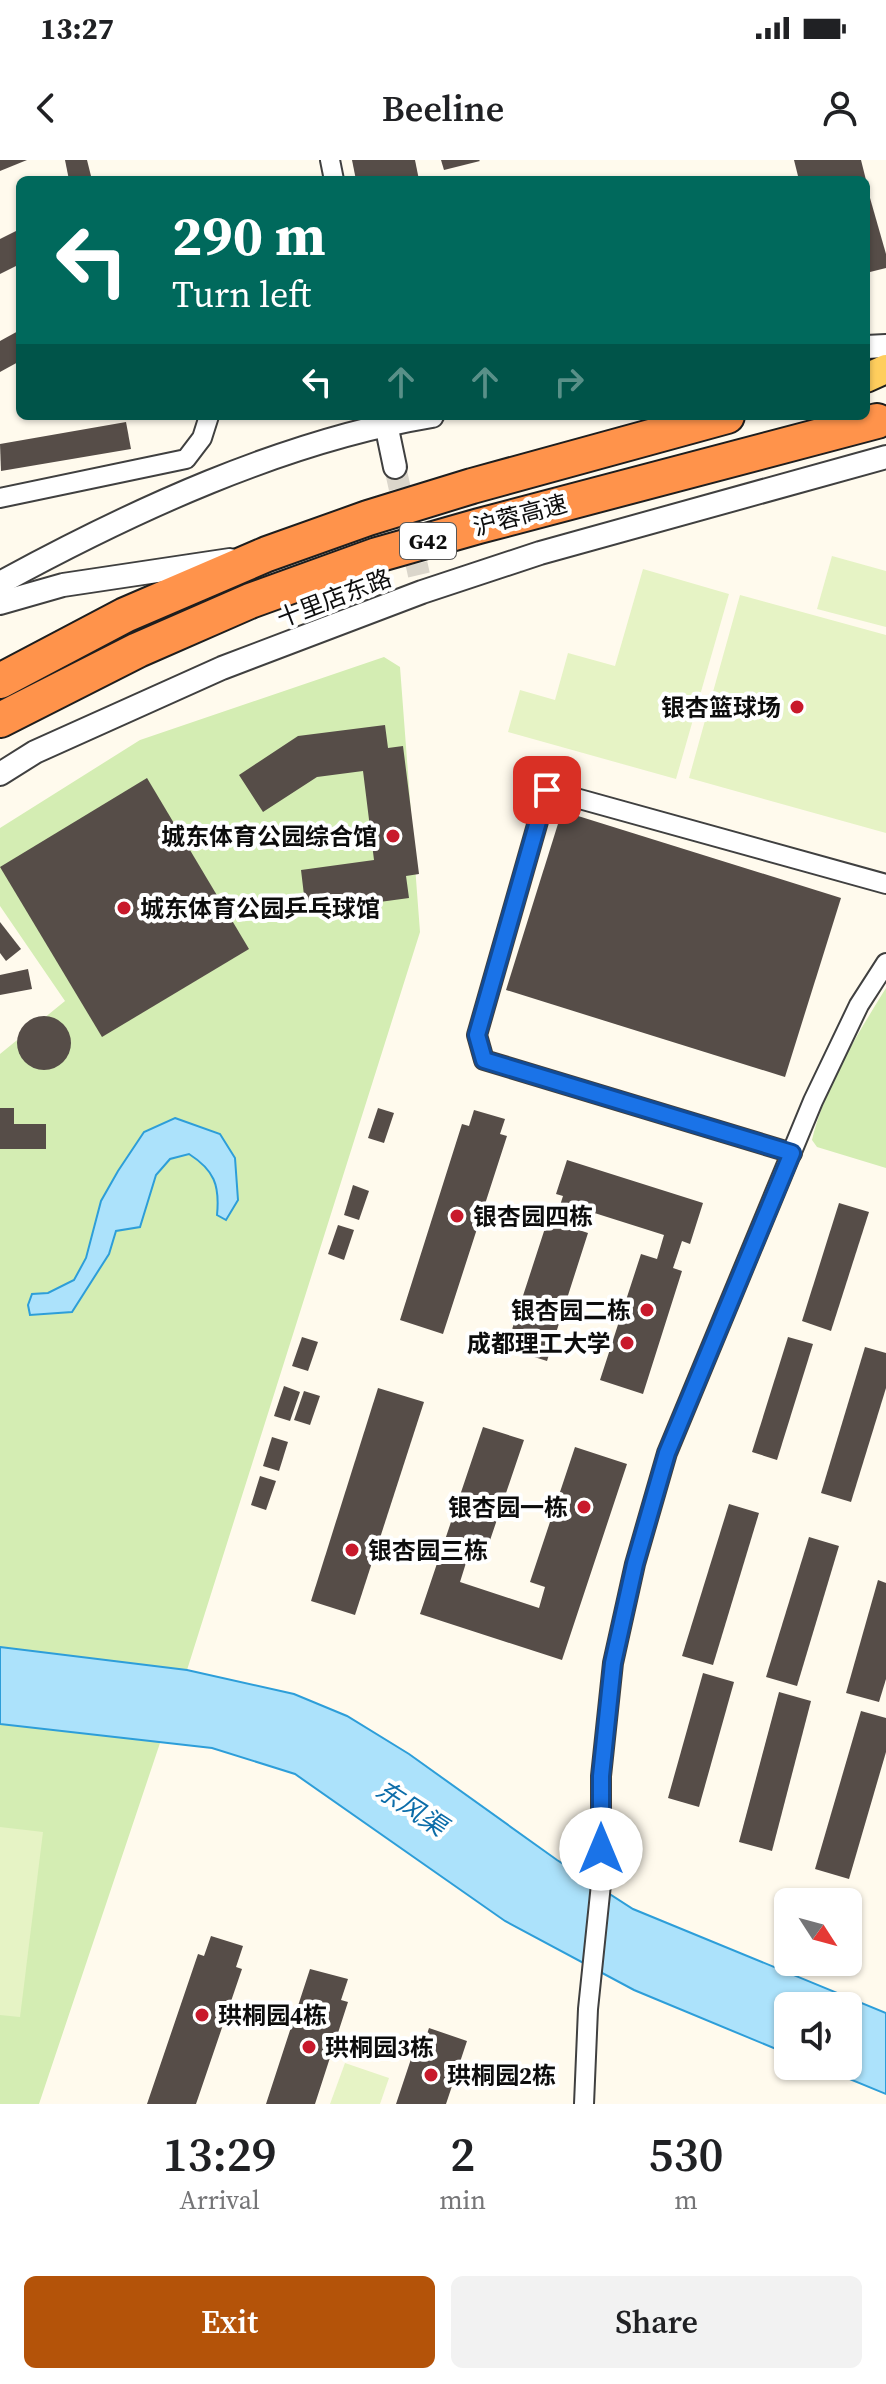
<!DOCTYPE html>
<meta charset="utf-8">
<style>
:root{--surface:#fff;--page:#f2f2f2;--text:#202124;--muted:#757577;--accent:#b45309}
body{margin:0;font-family:"Source Serif 4","Noto Sans SC",serif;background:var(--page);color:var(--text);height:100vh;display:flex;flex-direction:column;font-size:30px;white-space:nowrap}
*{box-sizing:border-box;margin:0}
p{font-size:26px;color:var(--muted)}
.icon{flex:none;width:44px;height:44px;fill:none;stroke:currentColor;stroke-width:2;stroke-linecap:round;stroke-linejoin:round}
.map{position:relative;height:1944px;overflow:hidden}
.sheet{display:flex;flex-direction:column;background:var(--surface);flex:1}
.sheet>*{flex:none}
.guide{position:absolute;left:16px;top:16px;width:854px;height:244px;border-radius:12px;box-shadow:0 2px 6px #0004;background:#00695c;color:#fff;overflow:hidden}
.needle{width:52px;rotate:126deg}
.buttons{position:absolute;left:774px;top:1728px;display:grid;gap:16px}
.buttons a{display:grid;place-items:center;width:88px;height:88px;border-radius:12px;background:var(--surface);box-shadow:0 2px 6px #0004;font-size:40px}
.pin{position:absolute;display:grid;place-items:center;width:68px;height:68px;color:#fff;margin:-34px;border-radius:16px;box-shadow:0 4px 12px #0006}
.me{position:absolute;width:88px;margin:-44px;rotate:0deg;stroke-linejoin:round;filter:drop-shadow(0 0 6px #0008)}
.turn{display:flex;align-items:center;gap:28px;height:168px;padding:0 24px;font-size:36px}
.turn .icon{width:104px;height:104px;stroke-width:2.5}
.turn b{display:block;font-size:56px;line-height:68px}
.lanes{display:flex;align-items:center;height:76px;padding:0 24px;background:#0003;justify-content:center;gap:40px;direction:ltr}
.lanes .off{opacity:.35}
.eta{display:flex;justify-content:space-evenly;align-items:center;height:136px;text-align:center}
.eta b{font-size:48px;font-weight:600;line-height:56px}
.primary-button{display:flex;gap:16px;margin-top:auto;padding:16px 24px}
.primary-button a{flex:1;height:92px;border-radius:12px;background:var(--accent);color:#fff;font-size:32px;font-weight:600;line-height:92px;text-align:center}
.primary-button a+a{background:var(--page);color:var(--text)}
.status{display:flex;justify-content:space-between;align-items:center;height:56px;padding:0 40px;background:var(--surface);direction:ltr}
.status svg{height:22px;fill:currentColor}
header{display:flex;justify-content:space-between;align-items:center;height:104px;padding:0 24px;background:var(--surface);font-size:36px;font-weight:600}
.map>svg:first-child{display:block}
.green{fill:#d4edb3}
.pitch{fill:#e6f3c5}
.water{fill:#ace2fb;stroke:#2d9ed9;stroke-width:2}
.building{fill:#564d48}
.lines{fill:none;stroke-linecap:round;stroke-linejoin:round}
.tertiary-tunnel{stroke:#dbd6cb;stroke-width:22;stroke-dasharray:22 11;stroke-linecap:butt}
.minor-casing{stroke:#404040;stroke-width:22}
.tertiary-casing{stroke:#404040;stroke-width:26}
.primary-casing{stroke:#1e1e1e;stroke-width:32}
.motorway-casing{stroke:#1e1e1e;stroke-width:38}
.minor{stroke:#fff;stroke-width:18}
.tertiary{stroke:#fff;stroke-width:22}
.primary{stroke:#ffce5d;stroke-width:28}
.motorway{stroke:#ff934b;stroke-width:34}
.route-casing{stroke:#114b97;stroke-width:20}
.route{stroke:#1a73e8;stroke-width:14}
.poi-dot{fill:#c8192b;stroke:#fff;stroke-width:3}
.labels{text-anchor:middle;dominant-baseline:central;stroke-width:8;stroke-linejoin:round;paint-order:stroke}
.shield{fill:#fff;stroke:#565656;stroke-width:2}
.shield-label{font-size:22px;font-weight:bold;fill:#0d0d0d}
.street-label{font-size:24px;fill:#0d0d0d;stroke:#fff}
.poi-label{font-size:24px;font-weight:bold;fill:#0d0d0d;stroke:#fff;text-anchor:start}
.water-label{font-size:26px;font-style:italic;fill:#0c6da9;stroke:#fff}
</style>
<div class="status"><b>13:27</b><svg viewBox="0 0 49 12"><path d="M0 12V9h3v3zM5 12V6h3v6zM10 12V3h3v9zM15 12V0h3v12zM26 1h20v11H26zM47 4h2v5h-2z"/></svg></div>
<header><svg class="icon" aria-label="back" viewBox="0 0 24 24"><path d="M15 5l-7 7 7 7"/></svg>Beeline<svg class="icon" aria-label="person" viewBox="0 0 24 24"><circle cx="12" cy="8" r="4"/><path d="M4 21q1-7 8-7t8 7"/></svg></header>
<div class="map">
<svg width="886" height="1944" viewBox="0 0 886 1944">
<rect width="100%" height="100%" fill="#fffaed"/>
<g class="green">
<path d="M384,497L400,507L420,772L187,1510L160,1583L39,1944H0V894L65,841L0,746V668L140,580Z"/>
<path d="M886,828V1008L817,987L812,980C825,926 857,875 886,828Z"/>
</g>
<g class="pitch">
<path d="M832,396L886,411V467L817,449Z"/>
<path d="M643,409L729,434L676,619L508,572L520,530L555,540L568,493L615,506Z"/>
<path d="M740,435L886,475V673L689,618Z"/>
<path d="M0,1667L43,1672L20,1857L0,1855Z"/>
<path d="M345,1903L389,1918L380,1944H330Z"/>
</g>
<g class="water">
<path d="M175,958L220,974L235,998L238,1040L226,1060L217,1055C220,1025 214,1010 189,994L170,999L156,1015L140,1067L116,1071L109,1094L72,1152L30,1155L28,1145L32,1134L48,1133L74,1120L86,1098L101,1041L118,1011L144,972Z"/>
<path d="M0,1487L187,1510L294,1534L347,1556L409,1594L557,1700L633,1749L886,1853V1934L818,1906H848V1846H788V1894L634,1830L505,1761L295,1614L212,1588L0,1564Z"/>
</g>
<g class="building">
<path d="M0,0H27L0,11Z"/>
<path d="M65,0H87L92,20H69Z"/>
<path d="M352,0H415L419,20H356Z"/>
<path d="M441,0H479L480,1L444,10Z"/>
<path d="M794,0H861L866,20H799Z"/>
<path d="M866,24L886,94V108L866,113Z"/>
<path d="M20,69V104L0,114V79Z"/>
<path d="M20,170V201L0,212V181Z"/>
<path d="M126,262L131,289L1,311L0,284Z"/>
<path d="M385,565L388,588L403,586L419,714L406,716L409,738L306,752L301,710L374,700L363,611L317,617L263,652L239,615L298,576Z"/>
<path d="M147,618L249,789L102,877L0,707Z"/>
<path d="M562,651L841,738L785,917L506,830Z"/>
<path d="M0,762L21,789L6,801L0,793Z"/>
<path d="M28,809L32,829L0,835V815Z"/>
<circle cx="44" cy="883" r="27"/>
<path d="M0,948H14V964H46V989H0Z"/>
<path d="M378,948L394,953L384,983L368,978Z"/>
<path d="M474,950L505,959L500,974L507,976L443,1174L400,1160L462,964L469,966Z"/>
<path d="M567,1000L703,1043L690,1084L682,1081L673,1108L682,1111L643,1234L600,1220L641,1094L657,1099L664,1075L585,1050L579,1070L588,1073L547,1201L506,1188L547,1062L554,1064L563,1036L556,1034Z"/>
<path d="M353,1025L369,1031L359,1060L344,1055Z"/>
<path d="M839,1043L869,1052L831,1171L802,1161Z"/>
<path d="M338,1065L354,1070L344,1100L328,1094Z"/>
<path d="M302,1177L318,1182L308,1211L292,1206Z"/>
<path d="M788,1177L813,1184L777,1300L752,1292Z"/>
<path d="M865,1187L886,1193V1228L851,1342L821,1333Z"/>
<path d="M284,1226L300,1232L290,1261L274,1256Z"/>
<path d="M378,1228L424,1242L355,1455L311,1441Z"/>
<path d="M304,1231L320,1236L310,1265L294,1260Z"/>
<path d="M483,1267L524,1280L485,1395L470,1390L460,1422L539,1448L545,1427L530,1422L575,1287L627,1304L562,1500L420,1454Z"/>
<path d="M272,1277L288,1282L279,1311L263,1306Z"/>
<path d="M260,1316L276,1321L266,1350L251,1345Z"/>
<path d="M729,1344L759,1353L713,1505L682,1496Z"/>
<path d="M809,1377L839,1386L797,1526L766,1517Z"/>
<path d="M878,1420L886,1423V1519L879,1542L846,1533Z"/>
<path d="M703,1513L734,1522L699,1647L668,1638Z"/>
<path d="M779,1532L811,1541L772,1691L739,1682Z"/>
<path d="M861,1551L886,1558V1592L849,1719L815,1709Z"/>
<path d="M211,1776L243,1786L236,1807L242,1809L196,1944H147L198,1794L204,1796Z"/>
<path d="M310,1809L348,1819L341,1840L348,1842L315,1944H266Z"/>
<path d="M429,1868L467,1881L446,1944H396L416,1884L423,1886Z"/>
</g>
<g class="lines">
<path class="tertiary-tunnel" d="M395,307L419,415"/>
<defs>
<g id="minor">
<path d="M330,0L334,20"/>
<path d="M0,338L186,299L202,278L209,256"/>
<path d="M792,993L484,900L477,875L547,630L886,724"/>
<path d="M584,1944L588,1849L601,1724V1616L613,1503L635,1404L667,1293L813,941L859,845L886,803"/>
</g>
<g id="tertiary">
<path d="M866,187L886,186"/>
<path d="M386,264L395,307"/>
<path d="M0,423C132,351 283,281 432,256"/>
<path d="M0,443L63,425L230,400"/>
<path d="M0,614L35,592L222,508L422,432L540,393L886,297"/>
</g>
<path id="primary" d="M866,218L886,209"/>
<g id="motorway">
<path d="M0,521L125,455L267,394L368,358L472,326L727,256"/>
<path d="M0,560L138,490L250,441L377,395L479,366L877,261"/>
</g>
</defs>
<use href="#minor" class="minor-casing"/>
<use href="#tertiary" class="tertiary-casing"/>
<use href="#primary" class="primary-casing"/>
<use href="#motorway" class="motorway-casing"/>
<use href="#minor" class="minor"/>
<use href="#tertiary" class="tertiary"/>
<use href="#primary" class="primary"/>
<use href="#motorway" class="motorway"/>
</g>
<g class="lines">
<defs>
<path id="route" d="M547,630L477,875L484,900L792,993L667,1293L635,1404L613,1503L601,1616V1689"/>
</defs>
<use href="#route" class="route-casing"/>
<use href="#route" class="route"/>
</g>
<g class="poi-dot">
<circle cx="797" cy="547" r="8"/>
<circle cx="393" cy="676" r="8"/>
<circle cx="124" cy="748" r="8"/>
<circle cx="457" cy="1056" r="8"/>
<circle cx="647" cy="1150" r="8"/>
<circle cx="627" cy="1183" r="8"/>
<circle cx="584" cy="1347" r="8"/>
<circle cx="352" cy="1390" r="8"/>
<circle cx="202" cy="1855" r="8"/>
<circle cx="309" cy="1887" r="8"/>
<circle cx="431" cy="1915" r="8"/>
</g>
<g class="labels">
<rect class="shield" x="400" y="363" width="56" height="36" rx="6"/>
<g class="shield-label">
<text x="428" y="381">G42</text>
</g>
<g class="street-label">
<text transform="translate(520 355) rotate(-15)">沪蓉高速</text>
<text transform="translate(334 438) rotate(-21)">十里店东路</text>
</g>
<g class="poi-label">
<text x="781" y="547" text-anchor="end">银杏篮球场</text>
<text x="377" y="676" text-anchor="end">城东体育公园综合馆</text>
<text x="140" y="748">城东体育公园乒乓球馆</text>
<text x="473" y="1056">银杏园四栋</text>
<text x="631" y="1150" text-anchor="end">银杏园二栋</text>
<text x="611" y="1183" text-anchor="end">成都理工大学</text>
<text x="568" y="1347" text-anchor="end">银杏园一栋</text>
<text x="368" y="1390">银杏园三栋</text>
<text x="218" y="1855">珙桐园4栋</text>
<text x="325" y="1887">珙桐园3栋</text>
<text x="447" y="1915">珙桐园2栋</text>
</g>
<g class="water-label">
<text transform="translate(411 1648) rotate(33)">东风渠</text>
</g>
</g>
</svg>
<div class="buttons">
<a><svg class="needle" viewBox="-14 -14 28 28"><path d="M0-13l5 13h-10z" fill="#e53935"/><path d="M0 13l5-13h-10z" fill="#757577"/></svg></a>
<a><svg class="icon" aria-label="sound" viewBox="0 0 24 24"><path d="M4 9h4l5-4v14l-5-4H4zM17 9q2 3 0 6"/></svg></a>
</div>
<div class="pin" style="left:547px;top:630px;background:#d93025"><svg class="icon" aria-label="arrive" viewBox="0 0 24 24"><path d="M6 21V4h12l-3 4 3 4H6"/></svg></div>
<svg class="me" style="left:601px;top:1689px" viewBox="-20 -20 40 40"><circle r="19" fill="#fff"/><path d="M0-13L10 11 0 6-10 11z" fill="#1a73e8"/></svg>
<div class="guide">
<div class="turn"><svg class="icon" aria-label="left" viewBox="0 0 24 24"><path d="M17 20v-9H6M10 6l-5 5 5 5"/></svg><div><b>290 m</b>Turn left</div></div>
<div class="lanes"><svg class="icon" aria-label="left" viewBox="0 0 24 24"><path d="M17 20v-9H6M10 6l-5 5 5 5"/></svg><svg class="icon off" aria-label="ahead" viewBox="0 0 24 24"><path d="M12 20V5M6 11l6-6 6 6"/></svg><svg class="icon off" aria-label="ahead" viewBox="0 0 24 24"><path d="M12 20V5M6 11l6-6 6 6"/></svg><svg class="icon off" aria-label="right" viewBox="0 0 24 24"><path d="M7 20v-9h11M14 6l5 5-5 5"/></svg></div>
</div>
</div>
<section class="sheet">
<div class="eta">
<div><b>13:29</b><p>Arrival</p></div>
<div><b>2</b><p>min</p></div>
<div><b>530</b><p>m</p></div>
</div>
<div class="primary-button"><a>Exit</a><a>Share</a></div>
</section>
